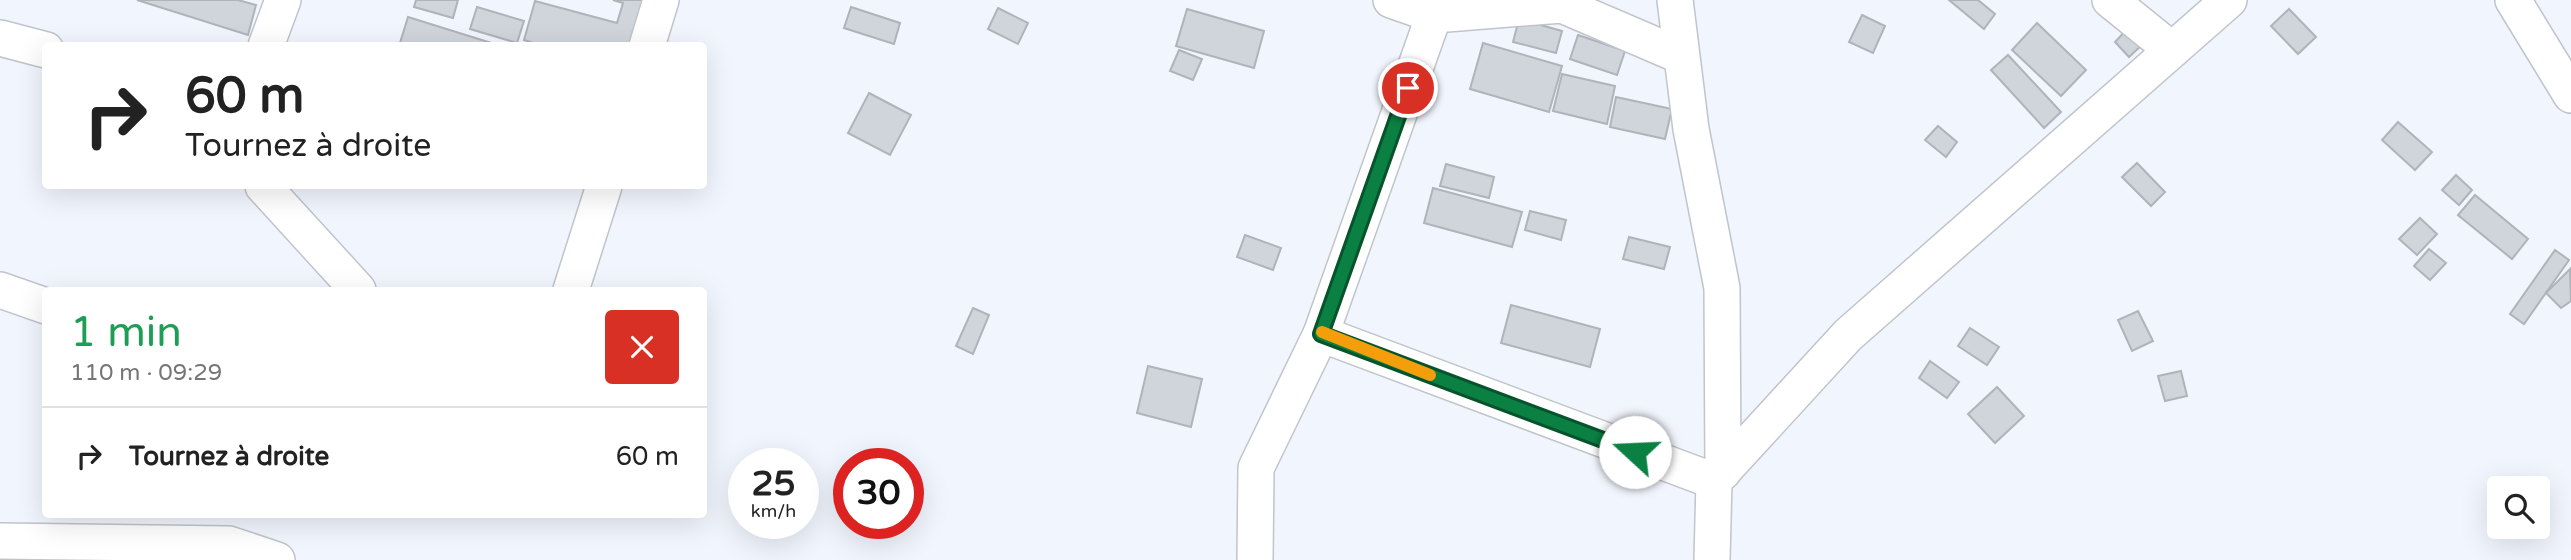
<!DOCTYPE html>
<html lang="fr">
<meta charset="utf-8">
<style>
:root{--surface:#fff;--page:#f6f6f6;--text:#222;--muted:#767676;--line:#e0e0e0}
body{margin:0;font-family:"Varela Round",sans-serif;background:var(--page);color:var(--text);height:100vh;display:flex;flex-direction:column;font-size:26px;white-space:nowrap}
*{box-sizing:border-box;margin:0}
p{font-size:23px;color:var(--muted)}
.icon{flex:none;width:38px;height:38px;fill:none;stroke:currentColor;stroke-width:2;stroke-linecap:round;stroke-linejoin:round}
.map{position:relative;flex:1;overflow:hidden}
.side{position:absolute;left:42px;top:287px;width:665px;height:231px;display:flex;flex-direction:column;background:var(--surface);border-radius:7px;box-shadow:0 7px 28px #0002}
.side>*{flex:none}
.guide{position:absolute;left:42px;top:42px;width:665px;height:147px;border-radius:7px;box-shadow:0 7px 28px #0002;background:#fff;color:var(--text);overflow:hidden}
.fabs{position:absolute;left:2487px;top:476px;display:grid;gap:14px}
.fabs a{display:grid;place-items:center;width:63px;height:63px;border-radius:7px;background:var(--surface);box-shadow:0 7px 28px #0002;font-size:35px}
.speed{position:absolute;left:728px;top:448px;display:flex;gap:14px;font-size:35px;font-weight:700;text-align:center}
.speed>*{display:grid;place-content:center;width:91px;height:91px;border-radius:50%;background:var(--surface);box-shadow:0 7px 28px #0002;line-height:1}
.speed small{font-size:18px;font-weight:400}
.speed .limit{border:10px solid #d22;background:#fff;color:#111}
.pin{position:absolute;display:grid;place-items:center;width:60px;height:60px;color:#fff;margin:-30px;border:4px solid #fff;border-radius:50%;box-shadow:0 2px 7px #0007}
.me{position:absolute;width:77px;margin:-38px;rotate:290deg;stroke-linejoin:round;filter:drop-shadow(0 0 5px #0008)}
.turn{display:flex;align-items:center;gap:24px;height:147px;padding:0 28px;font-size:32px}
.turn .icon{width:91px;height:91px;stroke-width:2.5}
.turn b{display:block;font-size:49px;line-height:60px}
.round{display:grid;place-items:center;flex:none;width:74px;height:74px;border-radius:7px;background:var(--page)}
.summary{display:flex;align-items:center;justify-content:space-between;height:119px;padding:0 28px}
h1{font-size:42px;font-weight:600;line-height:52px;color:#1e9e55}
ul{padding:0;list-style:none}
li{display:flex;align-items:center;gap:21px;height:98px;padding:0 28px;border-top:2px solid var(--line)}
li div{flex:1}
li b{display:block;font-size:26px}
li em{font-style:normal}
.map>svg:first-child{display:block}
.building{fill:#d0d4db;stroke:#afb3ba;stroke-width:2}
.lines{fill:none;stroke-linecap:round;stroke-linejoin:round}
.minor-casing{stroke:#c0c4cb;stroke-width:38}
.minor{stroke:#fff;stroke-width:35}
.route-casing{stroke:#07532c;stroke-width:18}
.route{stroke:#0b8043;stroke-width:12}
.slow{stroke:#f59e0b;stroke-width:12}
</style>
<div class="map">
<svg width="2571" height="560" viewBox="0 0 2571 560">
<rect width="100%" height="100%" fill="#f1f5fd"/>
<g class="building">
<path d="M137,0H238L256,5L248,35Z"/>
<path d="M416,0H458L453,18L414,7Z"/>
<path d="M613,0H646L633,46H543L524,40L535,1L617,23L623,3Z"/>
<path d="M1949,0H1978L1995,14L1984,29Z"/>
<path d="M477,7L524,21L517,43L470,29Z"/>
<path d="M851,7L900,23L894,44L844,28Z"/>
<path d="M998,8L1028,23L1018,44L988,29Z"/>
<path d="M1187,9L1264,31L1254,68L1176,46Z"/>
<path d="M2289,9L2316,37L2298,54L2271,26Z"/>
<path d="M1862,15L1885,26L1873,53L1849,42Z"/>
<path d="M408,17L501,46H399Z"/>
<path d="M1519,19L1562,31L1556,53L1513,42Z"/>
<path d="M2037,23L2086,70L2061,96L2012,50Z"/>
<path d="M2128,28L2143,44L2129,57L2115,42Z"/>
<path d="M1578,35L1625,51L1617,75L1570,59Z"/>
<path d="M1483,43L1562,66L1549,112L1470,89Z"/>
<path d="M1179,50L1202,59L1193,80L1170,71Z"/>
<path d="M2008,55L2061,112L2044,128L1991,70Z"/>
<path d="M1562,74L1615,86L1607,124L1553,111Z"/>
<path d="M869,93L911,115L890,155L848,133Z"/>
<path d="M1616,97L1672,109L1665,139L1610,127Z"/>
<path d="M2398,122L2432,152L2415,170L2382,140Z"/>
<path d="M1938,126L1957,142L1946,157L1925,140Z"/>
<path d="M2137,163L2165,192L2151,206L2122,177Z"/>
<path d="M1446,164L1494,177L1489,198L1440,186Z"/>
<path d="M2456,175L2472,190L2459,205L2442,190Z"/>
<path d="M1433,188L1522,212L1512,247L1424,223Z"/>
<path d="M2475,195L2528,239L2512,259L2458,215Z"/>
<path d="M1530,211L1566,220L1561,240L1525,230Z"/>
<path d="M2420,218L2437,234L2417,255L2399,239Z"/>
<path d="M1245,235L1281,248L1273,270L1237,257Z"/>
<path d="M1629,237L1670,247L1664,269L1623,259Z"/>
<path d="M2429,249L2446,263L2430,280L2414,266Z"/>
<path d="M2555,250L2569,260L2524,324L2510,314Z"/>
<path d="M2570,269L2571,301L2561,308L2546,293Z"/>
<path d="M1511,305L1600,329L1590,367L1501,343Z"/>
<path d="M973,308L989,315L973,354L956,346Z"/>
<path d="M2138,311L2153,341L2132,351L2118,320Z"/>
<path d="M1970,328L1999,347L1987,365L1958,346Z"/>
<path d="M1930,361L1959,382L1947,398L1919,378Z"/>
<path d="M1148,366L1202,379L1191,427L1137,413Z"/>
<path d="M2181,371L2187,396L2165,401L2158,376Z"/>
<path d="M1997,387L2024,416L1995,443L1968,414Z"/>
</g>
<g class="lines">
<defs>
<g id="minor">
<path d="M1391,0L1434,15L1562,5L1681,56"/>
<path d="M1675,0L1691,129L1722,288L1723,472"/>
<path d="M2110,0L2172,50"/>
<path d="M2513,0L2571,95"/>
<path d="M0,38L46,50"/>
<path d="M266,46L283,0"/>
<path d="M647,46L661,0"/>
<path d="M263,186L358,290"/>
<path d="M0,290L46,306"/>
<path d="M571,290L604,186"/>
<path d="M1321,334L1714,481"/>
<path d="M0,541L229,544L277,560"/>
<path d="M1255,560L1256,468L1321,334L1434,15"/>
<path d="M1712,560L1714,481L1848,335L2229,0"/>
</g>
</defs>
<use href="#minor" class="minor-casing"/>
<use href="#minor" class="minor"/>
</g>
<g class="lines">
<defs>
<path id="route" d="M1408,88L1321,334L1635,452"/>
</defs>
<use href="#route" class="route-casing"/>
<use href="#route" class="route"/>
<path class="slow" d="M1322,332L1430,375"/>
</g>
</svg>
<div class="fabs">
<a><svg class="icon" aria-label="search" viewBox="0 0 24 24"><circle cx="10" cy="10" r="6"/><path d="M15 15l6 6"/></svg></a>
</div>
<div class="speed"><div>25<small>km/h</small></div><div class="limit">30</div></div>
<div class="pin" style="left:1408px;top:88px;background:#d93025"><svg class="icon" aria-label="arrive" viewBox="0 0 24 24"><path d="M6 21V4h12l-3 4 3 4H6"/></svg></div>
<svg class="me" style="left:1635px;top:452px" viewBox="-20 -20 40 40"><circle r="19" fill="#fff"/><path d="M0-13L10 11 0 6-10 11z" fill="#0b8043"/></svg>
<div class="guide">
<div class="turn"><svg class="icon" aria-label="right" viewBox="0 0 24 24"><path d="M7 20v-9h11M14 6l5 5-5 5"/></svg><div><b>60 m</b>Tournez à droite</div></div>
</div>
<section class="side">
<div class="summary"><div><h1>1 min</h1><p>110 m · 09:29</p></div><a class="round" style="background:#d93025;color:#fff"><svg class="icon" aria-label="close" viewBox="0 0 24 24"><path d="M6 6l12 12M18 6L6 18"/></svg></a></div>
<ul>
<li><svg class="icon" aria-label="right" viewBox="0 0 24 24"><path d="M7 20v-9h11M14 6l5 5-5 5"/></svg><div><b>Tournez à droite</b></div><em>60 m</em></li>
</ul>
</section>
</div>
